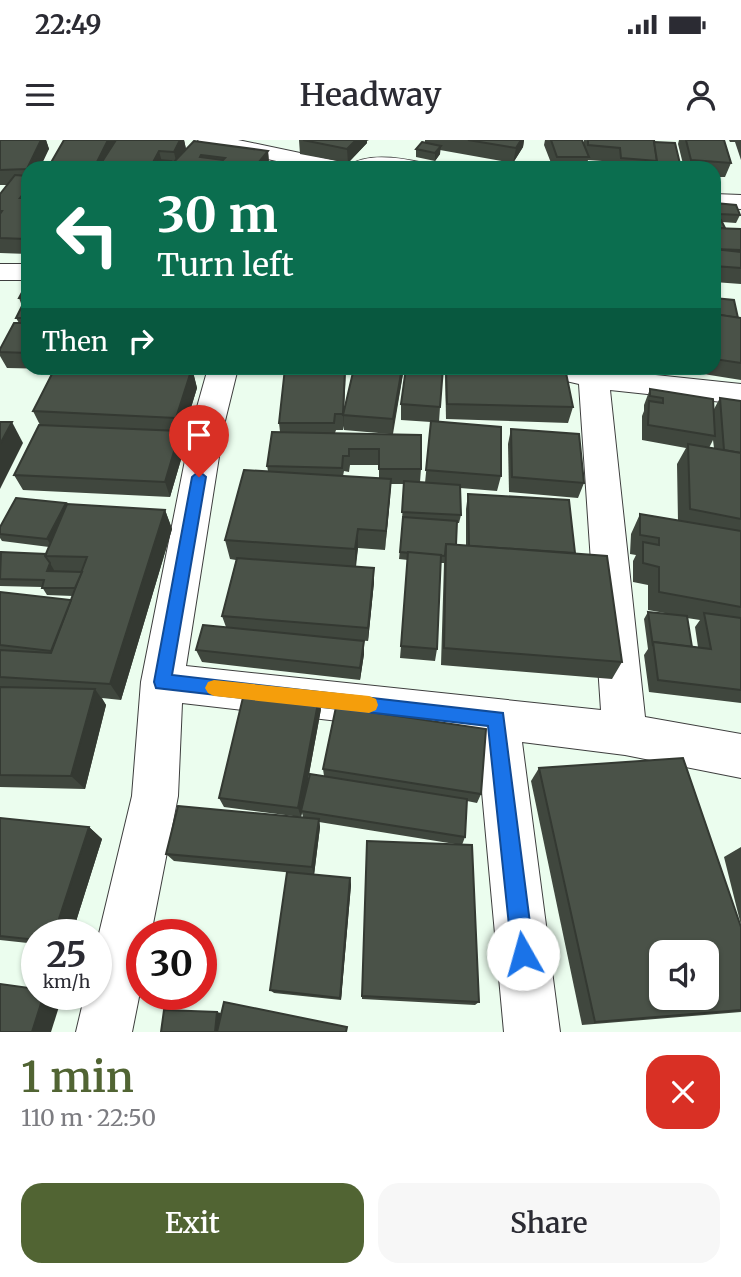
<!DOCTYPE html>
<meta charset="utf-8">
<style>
:root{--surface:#fff;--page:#f7f7f7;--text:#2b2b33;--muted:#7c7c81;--accent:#516433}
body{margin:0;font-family:Merriweather,serif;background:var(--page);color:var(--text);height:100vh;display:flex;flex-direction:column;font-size:26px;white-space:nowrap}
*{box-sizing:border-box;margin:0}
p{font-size:23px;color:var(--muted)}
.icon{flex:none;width:38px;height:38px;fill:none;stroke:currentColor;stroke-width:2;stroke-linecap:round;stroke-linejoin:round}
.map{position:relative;height:892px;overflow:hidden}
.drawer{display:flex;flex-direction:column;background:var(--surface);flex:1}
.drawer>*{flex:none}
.banner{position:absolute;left:21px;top:21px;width:700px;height:214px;border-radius:21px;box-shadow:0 2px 5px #0004;background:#0b6e4f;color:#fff;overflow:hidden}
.controls{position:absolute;left:649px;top:800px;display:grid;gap:14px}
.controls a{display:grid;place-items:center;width:70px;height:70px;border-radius:14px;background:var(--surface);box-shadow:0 2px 5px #0004;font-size:35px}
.speed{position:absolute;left:21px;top:779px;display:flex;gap:14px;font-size:35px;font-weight:700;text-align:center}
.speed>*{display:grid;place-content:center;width:91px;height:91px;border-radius:50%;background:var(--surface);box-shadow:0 2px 5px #0004;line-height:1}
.speed small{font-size:18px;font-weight:400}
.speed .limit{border:10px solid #d22;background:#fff;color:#111}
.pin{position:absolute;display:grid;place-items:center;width:60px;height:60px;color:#fff;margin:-72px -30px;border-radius:50% 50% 50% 0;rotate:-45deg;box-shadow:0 0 7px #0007}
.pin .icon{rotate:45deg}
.me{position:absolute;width:77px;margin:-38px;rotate:353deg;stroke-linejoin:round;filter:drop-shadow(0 0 5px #0008)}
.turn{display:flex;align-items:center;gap:24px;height:147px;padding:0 21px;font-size:32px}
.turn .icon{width:91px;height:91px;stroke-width:2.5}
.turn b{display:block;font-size:49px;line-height:60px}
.then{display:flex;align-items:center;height:66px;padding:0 21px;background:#0003;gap:14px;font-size:26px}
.round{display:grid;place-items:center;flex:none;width:74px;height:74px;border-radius:21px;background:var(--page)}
.head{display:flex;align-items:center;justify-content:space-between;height:119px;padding:0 21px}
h1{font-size:42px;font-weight:600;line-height:52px;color:var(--accent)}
.cta{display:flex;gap:14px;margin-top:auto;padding:14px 21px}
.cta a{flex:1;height:80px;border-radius:21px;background:var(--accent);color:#fff;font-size:28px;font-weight:600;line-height:80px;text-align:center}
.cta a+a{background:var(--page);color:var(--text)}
.status{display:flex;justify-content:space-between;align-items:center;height:49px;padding:0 35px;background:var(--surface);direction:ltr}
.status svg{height:19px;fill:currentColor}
header{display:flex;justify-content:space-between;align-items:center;height:91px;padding:0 21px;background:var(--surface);font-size:32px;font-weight:600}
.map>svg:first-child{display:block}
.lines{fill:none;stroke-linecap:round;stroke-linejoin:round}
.minor-casing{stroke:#3e3e3e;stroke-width:2}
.minor{fill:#fff;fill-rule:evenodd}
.wall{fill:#40473e;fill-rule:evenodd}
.shaded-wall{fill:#343932}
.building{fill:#4a5248;stroke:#343932;stroke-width:2;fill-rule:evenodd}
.route{fill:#1a73e8;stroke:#114b97;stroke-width:2}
.slow{fill:#f59e0b}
</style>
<div class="status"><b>22:49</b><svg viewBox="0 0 49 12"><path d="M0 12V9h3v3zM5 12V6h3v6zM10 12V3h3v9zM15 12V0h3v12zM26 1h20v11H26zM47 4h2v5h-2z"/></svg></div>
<header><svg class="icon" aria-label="menu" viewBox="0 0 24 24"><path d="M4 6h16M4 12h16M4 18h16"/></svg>Headway<svg class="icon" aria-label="person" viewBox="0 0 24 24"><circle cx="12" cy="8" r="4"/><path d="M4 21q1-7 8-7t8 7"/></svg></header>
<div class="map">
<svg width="741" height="892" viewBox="0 0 741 892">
<rect width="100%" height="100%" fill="#ebfdee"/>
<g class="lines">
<defs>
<g id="minor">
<path d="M198,0H238L338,21L348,26C367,12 402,18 424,23L427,28H308L201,4Z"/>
<path d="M714,54L741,55V69L714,68Z"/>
<rect x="0" y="124" width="28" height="16"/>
<path d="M208,228H238L224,285L186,526L601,570L579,244L540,235L536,228H608V230L741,244V264L610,250L645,577L741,594V638L625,615L522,602L560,892H504L477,597L182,563L178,656L151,794H142V842L132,892H76L85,854H96V806L132,656L141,542L192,285Z"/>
</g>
</defs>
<use href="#minor" class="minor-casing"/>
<use href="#minor" class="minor"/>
</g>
<g class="wall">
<path d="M0,0H46L49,9L28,28V114L0,113V54L8,45H0Z"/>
<path d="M64,0H184L186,9L268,11L269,23L299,28H50L49,26Z"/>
<path d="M299,0H369L367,1V3L348,23L300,14Z"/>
<path d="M425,0H524L523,7L513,23L440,10V14L435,21L416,17V9L425,3Z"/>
<path d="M545,0H582L584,6V0H654V2L681,28H616V22L588,20L586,28H553L544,5Z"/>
<path d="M679,0H724L731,23L725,37H714V28H684L678,4Z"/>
<path d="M729,0H741V20L735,2H730Z"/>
<path d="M715,63L740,75L736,83L722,82L725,88L741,89V144L714,142V66Z"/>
<path d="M28,141V228H200H192L197,248L182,297L185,306L170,357L23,350L14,335L40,285L33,271L54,229L7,228L0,216V209L19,183L16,178L22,166L19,158Z"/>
<path d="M714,158L738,178H741V240L697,233V228H714Z"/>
<path d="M404,228L393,294L421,329L420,342L425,343L431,282L401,280V264L440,267L439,282L501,336L497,351L460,348L461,375L459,383H457L456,405L466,406V369L468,354L575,413L622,522L612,539L441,525L444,423H441L437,509L435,521L400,518L408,420L399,419L403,380H402L404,344H391L385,410L358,408L356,427L374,428V442L368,501L331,498L364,514L360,540L202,522L196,510L226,487L222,476L236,420L230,419L225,400L268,331L267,326L280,292L279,283L344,270ZM344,286V290L390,294L335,293L336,290H343ZM350,325H379V338L343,336L344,331L349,332Z"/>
<path d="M445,228H565L573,267L568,283L446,279Z"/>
<path d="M650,249L714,269L720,258L741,261V563L649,552L644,515L648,509L644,479L648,472L665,473L648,470V445L633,442V421L636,415L630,414L631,394L640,374L678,381L677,324L686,308L642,300V276L644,271V265ZM713,300L714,308H709ZM687,478L700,480L695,487L698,507H692Z"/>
<path d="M511,289L584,343L578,358L509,352L508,304Z"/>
<path d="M66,363V365L165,370L172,389L121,560L102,558L106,565L85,649L0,647V452L71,460L73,456L47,455L42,447L0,446V413L46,414L49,407L2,401L0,398V387Z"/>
<path d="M321,569L306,651L324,636L323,629L481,654L477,663L467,661L465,697L462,705L479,862L475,865L362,859V856L455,704L319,682L320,687L314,735L174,721L166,714L303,677L302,673L301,677L224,667L219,658Z"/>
<path d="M539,628L741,787V872L582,885L531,641Z"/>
<path d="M0,678L89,687L102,699L72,794H37V804L0,800Z"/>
<path d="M741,707V785L724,717Z"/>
<path d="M350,738L351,745L341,860L274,853L270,850Z"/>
</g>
<g class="shaded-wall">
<path d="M41,0H46L49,9L40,28H28V33L27,29Z"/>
<path d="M108,0H118L105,28H95V26Z"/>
<path d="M180,0H184L186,9L177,26L174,12Z"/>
<path d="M356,0H367V3L348,23L347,9Z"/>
<path d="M521,0H524L523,7L513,23L516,8Z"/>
<path d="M441,6L440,14L435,21V13Z"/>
<path d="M159,11L163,26L161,28H150Z"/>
<path d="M268,11L269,25L259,22Z"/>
<path d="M27,49L28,52V71L20,58Z"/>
<path d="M192,228L197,248L182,297L185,306L170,357L165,342L180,292L176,278Z"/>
<path d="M345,228H346L343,290V274Z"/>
<path d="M402,228H404L392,295L393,279Z"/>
<path d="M12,282L23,303L0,349V304Z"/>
<path d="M391,339L390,359L385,410L386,391Z"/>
<path d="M66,363L70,371L52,407L47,399Z"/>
<path d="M165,370L172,389L121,560L110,544Z"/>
<path d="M358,389V408L355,428V409Z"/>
<path d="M50,423L54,430L52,438L47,431Z"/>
<path d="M374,428V442L368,501V488Z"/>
<path d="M364,501V514L360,540V528Z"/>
<path d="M95,549L106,565L85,649L71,636Z"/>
<path d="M319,558L321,569L301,677L298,668Z"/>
<path d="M319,679L320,687L314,735L312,727Z"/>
<path d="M89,687L102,699L72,794H54Z"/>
<path d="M350,738L351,745L341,860L340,858Z"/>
<path d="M44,854H63L51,892H32Z"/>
<path d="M217,872L221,873L218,892H215Z"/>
</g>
<g class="building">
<path d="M0,0H41L27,29L0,30Z"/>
<path d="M64,0H108L95,26H49Z"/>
<path d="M116,0H180L174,12L159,11L150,28H98Z"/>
<path d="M303,0H356L347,9Z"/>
<path d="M468,0H521L516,8Z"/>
<path d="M551,0H582L589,17H557Z"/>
<path d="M588,0H654L657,21L621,18L620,8L588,5Z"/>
<path d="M686,0H724L731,23L691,20Z"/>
<path d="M194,1L268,11L259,22L299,27L298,28H181L170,26ZM201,15L225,18L223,20L200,17Z"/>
<path d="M422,2L441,6L435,13L416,9Z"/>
<path d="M654,2L675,3L681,28H656L657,21Z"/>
<path d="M159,20L171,21L167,28H155Z"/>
<path d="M15,35L28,36V49H27L20,58H28V97L26,99L0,98V74L2,71H0V54Z"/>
<path d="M715,63L736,65L740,75L719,74Z"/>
<path d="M714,79L721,80L725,88H714Z"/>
<path d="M714,88L741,89V110L714,109Z"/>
<path d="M714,109L741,112V128L714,126Z"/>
<path d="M28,141V178H16L26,158H19Z"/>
<path d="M714,158L734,160L738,178L714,174Z"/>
<path d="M714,174L741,178V223L714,219Z"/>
<path d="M14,183H28V213L0,212V209Z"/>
<path d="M55,228H192L176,278L33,271Z"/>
<path d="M285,228H345L343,274H335L334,283H279Z"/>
<path d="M354,228H402L393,279L343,275Z"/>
<path d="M406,228H443L440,267L401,264Z"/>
<path d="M446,228H565L573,267L447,264Z"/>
<path d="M650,249L713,259L715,296L648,285L649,261L663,263V258L650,256Z"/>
<path d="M720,258L741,261V313L724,310Z"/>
<path d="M431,281L501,287V336L426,330Z"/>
<path d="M0,282H12L0,304Z"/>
<path d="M39,285L180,291L165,342L14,335Z"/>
<path d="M511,289L579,294L584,343L512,337Z"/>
<path d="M272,292L421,295V329H379V309H349V316H343L342,328L267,326Z"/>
<path d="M688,304L741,313V379L690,369Z"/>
<path d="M244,330L391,339L386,391L358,389L355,409L225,400Z"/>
<path d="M404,341L460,345L461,375L402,372Z"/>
<path d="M468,354L569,360L575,413L469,406Z"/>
<path d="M16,358L66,363L47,399L0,394V387Z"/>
<path d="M67,364L165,370L110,544L0,537V510L51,513L87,417L45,416Z"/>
<path d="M640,374L741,391V467L659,452V427L643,423V402L659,405V398L640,395Z"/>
<path d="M403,377L457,381L456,405L446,404L445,416L400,412Z"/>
<path d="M446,404L607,416L622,522L444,508Z"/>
<path d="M1,412L46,414L45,416L50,423L47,431L82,432L75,448H42L44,440L0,439Z"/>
<path d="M408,412L441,415L437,509L401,506Z"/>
<path d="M237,418L374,428L368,488L222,476Z"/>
<path d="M0,452L71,460L51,511L0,505Z"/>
<path d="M648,472L687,476L692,507L653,502V506Z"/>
<path d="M704,473L741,478V550L658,540L653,502L711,509Z"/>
<path d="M203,485L364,501L360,528L196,510Z"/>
<path d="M0,547L95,549L71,636L0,635Z"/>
<path d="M245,549L319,558L298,668L219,658Z"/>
<path d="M336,567L486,589L481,654L323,629Z"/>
<path d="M683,618L741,787V870L595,882L539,628ZM662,812H707V858H662Z"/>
<path d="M310,634L467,659L465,697L301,671Z"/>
<path d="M178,666L319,679L312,727L166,714Z"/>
<path d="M0,678L89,687L54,794H37V800L0,796Z"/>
<path d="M367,701L472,705L479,862L362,856Z"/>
<path d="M287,732L350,738L340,858L270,850Z"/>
<path d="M0,844L37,849V854H44L32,892H0Z"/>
<path d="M224,862L347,887L346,892H217Z"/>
<path d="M164,870L217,872L215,892H161Z"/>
</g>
<path class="route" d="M199,331L206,337L172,535L503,573L534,814L531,821L523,825L515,821L512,814L488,586L156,548L154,542L192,337Z"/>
<path class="slow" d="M214,540L369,556L376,559L378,565L376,570L369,573L214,556L208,553L205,548L208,542Z"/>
</svg>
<div class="controls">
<a><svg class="icon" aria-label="sound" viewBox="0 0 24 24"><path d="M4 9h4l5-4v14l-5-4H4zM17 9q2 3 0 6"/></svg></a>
</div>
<div class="speed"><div>25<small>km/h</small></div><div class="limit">30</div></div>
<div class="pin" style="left:199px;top:337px;background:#d93025"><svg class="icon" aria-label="arrive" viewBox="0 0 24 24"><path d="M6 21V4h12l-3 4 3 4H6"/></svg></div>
<svg class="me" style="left:523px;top:814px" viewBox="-20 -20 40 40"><circle r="19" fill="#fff"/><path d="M0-13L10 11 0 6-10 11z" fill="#1a73e8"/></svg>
<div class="banner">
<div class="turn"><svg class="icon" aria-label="left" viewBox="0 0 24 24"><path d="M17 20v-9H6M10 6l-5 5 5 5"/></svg><div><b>30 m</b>Turn left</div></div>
<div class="then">Then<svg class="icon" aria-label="right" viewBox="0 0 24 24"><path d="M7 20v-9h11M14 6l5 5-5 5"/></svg></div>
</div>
</div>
<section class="drawer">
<div class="head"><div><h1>1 min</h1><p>110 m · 22:50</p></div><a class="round" style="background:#d93025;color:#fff"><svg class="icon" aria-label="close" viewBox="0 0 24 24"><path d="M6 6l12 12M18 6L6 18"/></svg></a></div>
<div class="cta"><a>Exit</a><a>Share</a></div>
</section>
